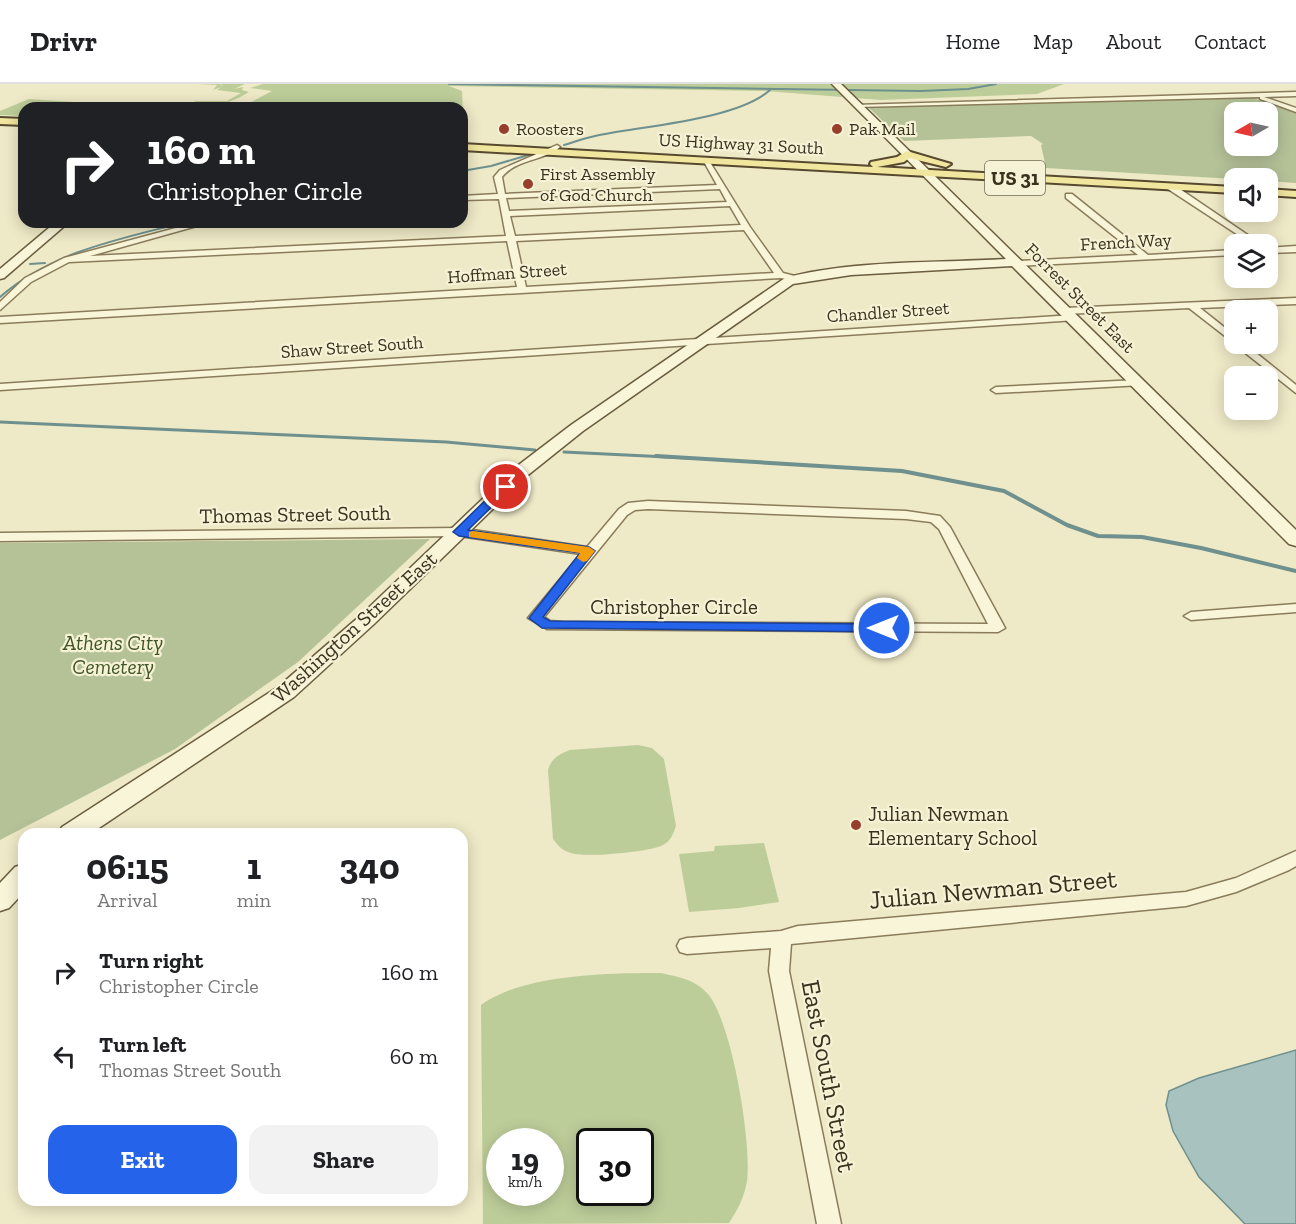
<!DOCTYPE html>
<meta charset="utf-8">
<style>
:root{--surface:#fff;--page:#f2f2f2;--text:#202124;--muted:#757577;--line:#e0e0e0;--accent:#2563eb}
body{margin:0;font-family:"Zilla Slab",serif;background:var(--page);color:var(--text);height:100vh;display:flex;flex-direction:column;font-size:22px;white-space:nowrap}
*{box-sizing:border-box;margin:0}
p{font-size:20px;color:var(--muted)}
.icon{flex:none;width:33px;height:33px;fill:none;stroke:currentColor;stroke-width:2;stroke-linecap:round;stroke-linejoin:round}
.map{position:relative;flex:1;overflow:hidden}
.panel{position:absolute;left:18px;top:744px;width:450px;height:378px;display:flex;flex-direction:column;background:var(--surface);border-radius:18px;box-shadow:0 3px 15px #0003}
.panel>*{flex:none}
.hud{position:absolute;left:18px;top:18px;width:450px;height:126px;border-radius:18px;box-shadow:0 3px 15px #0003;background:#202124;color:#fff;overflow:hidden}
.needle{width:39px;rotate:261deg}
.controls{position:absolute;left:1224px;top:18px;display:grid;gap:12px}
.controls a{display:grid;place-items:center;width:54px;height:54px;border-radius:12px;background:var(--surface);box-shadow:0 3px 15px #0003;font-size:30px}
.speed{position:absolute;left:486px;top:1044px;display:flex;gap:12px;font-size:30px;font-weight:700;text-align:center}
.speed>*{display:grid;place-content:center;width:78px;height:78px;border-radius:50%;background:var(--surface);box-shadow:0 3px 15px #0003;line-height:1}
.speed small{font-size:15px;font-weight:400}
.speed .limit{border:3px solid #111;border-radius:9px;background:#fff;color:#111}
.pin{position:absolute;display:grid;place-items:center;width:51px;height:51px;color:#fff;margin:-26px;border:3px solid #fff;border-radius:50%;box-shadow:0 2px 6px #0007}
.me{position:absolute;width:66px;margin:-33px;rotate:270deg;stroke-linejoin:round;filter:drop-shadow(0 0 4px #0008)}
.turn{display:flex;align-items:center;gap:21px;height:126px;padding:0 30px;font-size:27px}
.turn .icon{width:78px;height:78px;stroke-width:2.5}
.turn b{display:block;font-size:42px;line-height:51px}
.eta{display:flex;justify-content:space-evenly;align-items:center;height:102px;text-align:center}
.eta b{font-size:36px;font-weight:700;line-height:42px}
.primary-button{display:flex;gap:12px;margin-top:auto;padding:12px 30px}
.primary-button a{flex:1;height:69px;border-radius:18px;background:var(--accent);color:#fff;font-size:24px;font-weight:700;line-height:69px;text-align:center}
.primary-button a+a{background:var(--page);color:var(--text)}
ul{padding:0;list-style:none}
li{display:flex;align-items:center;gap:18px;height:84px;padding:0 30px}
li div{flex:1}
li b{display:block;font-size:22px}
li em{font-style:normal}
header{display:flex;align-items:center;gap:36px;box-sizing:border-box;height:84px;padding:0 30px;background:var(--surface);border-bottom:2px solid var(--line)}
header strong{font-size:28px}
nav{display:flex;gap:33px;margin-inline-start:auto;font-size:21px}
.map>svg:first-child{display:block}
.green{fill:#bdcd99;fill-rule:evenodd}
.cemetery{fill:#b5c298;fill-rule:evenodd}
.water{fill:#a7c2bf;stroke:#6e908e;stroke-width:1.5}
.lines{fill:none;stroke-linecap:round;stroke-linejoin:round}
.stream-far2{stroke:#6e908e;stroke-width:2}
.stream-far1{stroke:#6e908e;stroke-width:3}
.stream{stroke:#6e908e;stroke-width:4}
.street-casing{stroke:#8a7c5b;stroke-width:3}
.secondary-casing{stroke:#6b5d3f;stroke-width:3}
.primary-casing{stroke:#57492f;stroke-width:4}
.street{fill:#f9f5d9;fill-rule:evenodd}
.secondary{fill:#f9f5d9;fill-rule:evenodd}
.primary{fill:#f1e69e;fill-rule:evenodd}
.route{fill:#2563eb;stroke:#184099;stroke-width:1.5}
.slow{fill:#f59e0b}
.poi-dot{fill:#983e2c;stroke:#f6f2d5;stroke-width:2}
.labels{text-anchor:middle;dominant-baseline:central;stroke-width:4.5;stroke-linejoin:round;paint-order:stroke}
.far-poi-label{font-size:18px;fill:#3a311f;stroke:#f6f2d5;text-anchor:start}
.far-street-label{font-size:18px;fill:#3a311f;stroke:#f6f2d5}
.shield{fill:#f6f2d5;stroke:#726b56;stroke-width:1.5}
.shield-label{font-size:20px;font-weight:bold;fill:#3a311f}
.street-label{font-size:21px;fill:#3a311f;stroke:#f6f2d5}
.park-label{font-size:21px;font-style:italic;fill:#415626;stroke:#f6f2d5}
.poi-label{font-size:21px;fill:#3a311f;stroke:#f6f2d5;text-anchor:start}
.near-street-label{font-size:26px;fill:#3a311f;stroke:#f6f2d5}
</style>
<header>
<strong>Drivr</strong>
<nav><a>Home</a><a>Map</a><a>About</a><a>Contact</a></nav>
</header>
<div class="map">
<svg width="1296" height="1140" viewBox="0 0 1296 1140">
<rect width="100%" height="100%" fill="#eee9c6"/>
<g class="green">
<path d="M220,0L223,3L221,0H245L234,5L243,3L242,6L249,8C231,19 211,26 190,20L196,17H227L241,9L217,6L221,3L213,6L217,1H199Z"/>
<path d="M263,0H1064L1037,10L881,16L765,7L449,2L462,7L463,31L462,24H240L272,7L250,4Z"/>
<path d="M29,15L119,21L111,24H24V32L0,31V27Z"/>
<path d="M638,661L652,664L664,675L676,742C673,750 671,757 663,761C651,768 584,774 571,769C563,767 558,762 553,755L548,686C551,675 559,670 570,666Z"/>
<path d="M764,759L779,818L739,824L689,828L679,770L714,767L715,762Z"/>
<path d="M661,889C678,893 694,895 707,909C732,936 752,1060 747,1097C744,1114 738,1125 729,1139L483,1140L481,921C523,890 609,889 661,889ZM500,1058H550V1108H500ZM590,1058H640V1108H590Z"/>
</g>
<g class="cemetery">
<path d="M1253,14L1296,29V99L1268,97V94L1234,95L1046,84L1041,61L1043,60L1031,52L904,57L868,23ZM1234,28H1268V62H1234Z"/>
<path d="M430,455L298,578L175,665L0,756V459Z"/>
</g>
<path class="water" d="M1296,966V1140H1245L1199,1093L1173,1047L1166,1021L1169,1007L1199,994Z"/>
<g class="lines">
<g class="stream-far2">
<path d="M449,0L921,7L968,5L996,0"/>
<path d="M564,61C574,58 585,54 595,52C641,42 737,36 770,6"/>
<path d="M462,87L491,82L535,69"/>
<path d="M30,180L45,179"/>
<path d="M0,213C53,167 120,155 186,138"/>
</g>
<g class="stream-far1">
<path d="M0,338L446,358L535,366"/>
<path d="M564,368L688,374"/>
</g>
<path class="stream" d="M656,372L902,387L1004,407L1067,441L1098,452L1142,453L1201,464L1296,487"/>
<defs>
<g id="street">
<path d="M1296,8V12L1264,13L1296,24V28L1260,15V13L857,23L854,21Z"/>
<path d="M557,61L560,63C544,77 516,75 502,93L505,110L717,101L703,76L708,75L750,143L783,189L803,194L799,197L780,194L0,239V233L517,203L507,157L69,178L31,198L0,226V218L25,194L64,174L198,138H211L90,172L506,152L499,115L462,116V112L498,110L494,93L500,86ZM720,105L727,118L509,127L506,114ZM730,122L741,141L515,152L510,132ZM744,146L774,189L526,203L516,157Z"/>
<path d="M1168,101H1174L1261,160H1252L1168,105Z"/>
<path d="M1066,110H1072L1148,171L1234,166V171L1016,182V178L1019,177L1138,171L1066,114Z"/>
<path d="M1296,162V168L1268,169V164Z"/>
<path d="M1296,214V220L1200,224L1234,251V259L1189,224L1065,230L1060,227L1065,224Z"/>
<path d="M1073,231L1078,234L1076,236L0,306V300Z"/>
<path d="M1234,260H1245L1296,301V309Z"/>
<path d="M1138,296L1142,297V301L996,309L991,306L996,303Z"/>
<path d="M648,417L906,427L940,432L950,443L1005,544L998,548L547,545L528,534L581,470L459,452L0,457V449L459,444L587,463L619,425L628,419ZM648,425L906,435L931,438L939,445L988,540L563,538L550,537L544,533L627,431L635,426Z"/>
<path d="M1296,520V528L1191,536L1184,532L1191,528Z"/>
<path d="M1296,767V782L1289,786L1236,808L1186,822L791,860L789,887L841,1140H817L769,887L771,864L687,870L680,868L677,862L680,856L687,854L781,847L798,842L1186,808L1236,794Z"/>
</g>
<g id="secondary">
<path d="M832,0H841L1296,446V462L1289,460L1012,182L851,191L793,200L583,347L528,391L374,540L294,613L90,750H58L62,743L278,603L360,532L516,383L571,341L785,194C850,176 936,179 1006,175Z"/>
<path d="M56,138H69L4,194L0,195V185Z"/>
<path d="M24,780V808L9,824L0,827V799L15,783Z"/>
</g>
<g id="primary">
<path d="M0,34L24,35V41L0,40Z"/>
<path d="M462,60L873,83L870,80L871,78L897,73L907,67L951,80L946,83L909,74L904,78L877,83L1234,103V109L462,66Z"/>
<path d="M1268,105L1296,107V113L1268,111Z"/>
</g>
</defs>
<use href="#street" class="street-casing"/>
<use href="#secondary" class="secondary-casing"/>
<use href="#primary" class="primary-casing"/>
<use href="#street" class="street"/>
<use href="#secondary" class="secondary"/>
<use href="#primary" class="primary"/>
</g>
<path class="route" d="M506,399L512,403L510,405L468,446L589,463L595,467L543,533L550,537L884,540L890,544L884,548L542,544L529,534L580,469L459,452L453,448L502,400Z"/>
<path class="slow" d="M473,447L589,463L595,467L587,477L583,478L577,474L580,469L469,453V448Z"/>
<g class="poi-dot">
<circle cx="504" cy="45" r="6"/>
<circle cx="837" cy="45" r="6"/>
<circle cx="528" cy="100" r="6"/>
<circle cx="856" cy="741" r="6"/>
</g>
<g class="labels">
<g class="far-poi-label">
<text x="516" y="45">Roosters</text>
<text x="849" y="45">Pak Mail</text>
<text x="540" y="90">First Assembly<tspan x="540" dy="21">of God Church</tspan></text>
</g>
<g class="far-street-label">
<text transform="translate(741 60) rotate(3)">US Highway 31 South</text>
<text transform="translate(1126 158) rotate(-3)">French Way</text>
<text transform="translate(507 189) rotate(-4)">Hoffman Street</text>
<text transform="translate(1080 214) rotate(45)">Forrest Street East</text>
<text transform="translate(888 228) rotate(-4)">Chandler Street</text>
<text transform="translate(352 263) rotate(-4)">Shaw Street South</text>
</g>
<rect class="shield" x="985" y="77" width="60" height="34" rx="4.5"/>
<g class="shield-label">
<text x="1015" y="94">US 31</text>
</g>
<g class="street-label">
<text transform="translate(295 430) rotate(-1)">Thomas Street South</text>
<text x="674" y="522">Christopher Circle</text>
<text transform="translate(354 543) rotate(-42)">Washington Street East</text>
</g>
<g class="park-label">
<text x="113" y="558">Athens City<tspan x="113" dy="24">Cemetery</tspan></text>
</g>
<g class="poi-label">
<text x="868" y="729">Julian Newman<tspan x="868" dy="24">Elementary School</tspan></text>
</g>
<g class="near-street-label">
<text transform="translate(993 805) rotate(-5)">Julian Newman Street</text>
<text transform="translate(829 992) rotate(79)">East South Street</text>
</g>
</g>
</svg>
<div class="controls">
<a><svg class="needle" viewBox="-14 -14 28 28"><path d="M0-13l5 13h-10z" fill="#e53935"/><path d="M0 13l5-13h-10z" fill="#757577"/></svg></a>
<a><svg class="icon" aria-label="sound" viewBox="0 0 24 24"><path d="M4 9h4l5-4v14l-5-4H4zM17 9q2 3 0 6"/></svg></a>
<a><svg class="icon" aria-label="layers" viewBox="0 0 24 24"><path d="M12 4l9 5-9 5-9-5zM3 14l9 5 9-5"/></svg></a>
<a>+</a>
<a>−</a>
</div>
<div class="speed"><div>19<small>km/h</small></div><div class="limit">30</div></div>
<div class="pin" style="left:506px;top:403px;background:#d93025"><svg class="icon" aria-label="arrive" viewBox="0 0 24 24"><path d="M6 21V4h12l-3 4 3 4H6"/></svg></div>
<svg class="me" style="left:884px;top:544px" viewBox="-20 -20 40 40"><circle r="17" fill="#2563eb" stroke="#fff" stroke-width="3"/><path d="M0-11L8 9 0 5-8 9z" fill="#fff"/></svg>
<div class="hud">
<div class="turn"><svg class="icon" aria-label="right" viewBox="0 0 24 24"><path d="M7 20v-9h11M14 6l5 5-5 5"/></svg><div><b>160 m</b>Christopher Circle</div></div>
</div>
<section class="panel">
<div class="eta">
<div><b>06:15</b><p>Arrival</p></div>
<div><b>1</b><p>min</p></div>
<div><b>340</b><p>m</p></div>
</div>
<ul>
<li><svg class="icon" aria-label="right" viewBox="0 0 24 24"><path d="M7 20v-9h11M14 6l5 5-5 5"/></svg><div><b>Turn right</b><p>Christopher Circle</p></div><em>160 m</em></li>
<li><svg class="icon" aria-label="left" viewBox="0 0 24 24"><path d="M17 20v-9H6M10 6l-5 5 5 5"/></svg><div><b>Turn left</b><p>Thomas Street South</p></div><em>60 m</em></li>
</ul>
<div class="primary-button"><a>Exit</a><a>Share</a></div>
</section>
</div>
